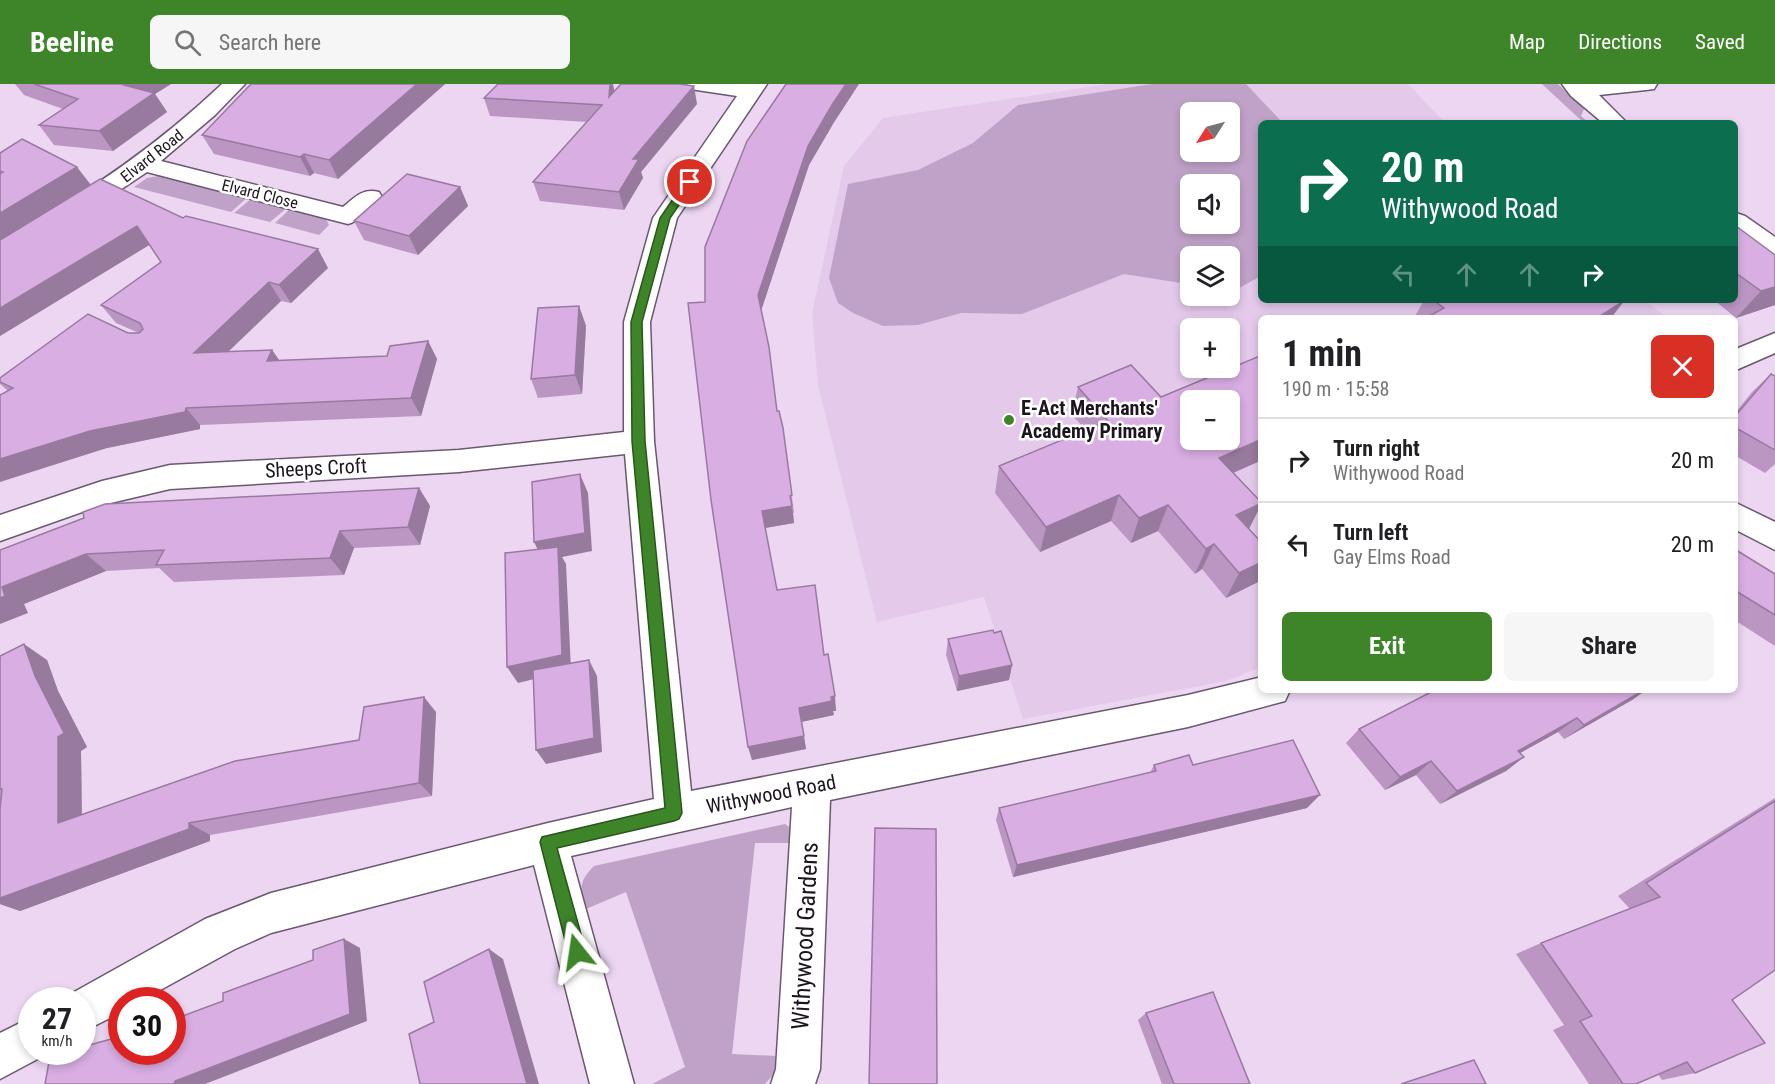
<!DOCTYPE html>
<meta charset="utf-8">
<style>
:root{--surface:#fff;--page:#f6f6f6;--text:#202124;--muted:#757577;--line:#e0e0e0;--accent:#3e852a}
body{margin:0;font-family:"Roboto Condensed",sans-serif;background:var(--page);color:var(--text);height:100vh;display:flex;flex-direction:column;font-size:22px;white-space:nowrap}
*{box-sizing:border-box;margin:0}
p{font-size:20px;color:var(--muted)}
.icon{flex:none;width:33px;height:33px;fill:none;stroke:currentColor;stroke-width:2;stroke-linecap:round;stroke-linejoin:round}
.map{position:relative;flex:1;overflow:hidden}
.drawer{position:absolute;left:1258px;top:231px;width:480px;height:378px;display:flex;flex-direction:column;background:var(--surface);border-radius:9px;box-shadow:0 3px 9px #0003}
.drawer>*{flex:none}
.guide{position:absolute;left:1258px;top:36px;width:480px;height:183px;border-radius:9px;box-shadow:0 3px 9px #0003;background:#0b6e4f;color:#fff;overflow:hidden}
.needle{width:39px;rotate:234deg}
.buttons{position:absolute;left:1180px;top:18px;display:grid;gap:12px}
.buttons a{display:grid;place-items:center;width:60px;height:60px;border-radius:9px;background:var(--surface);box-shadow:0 3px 9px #0003;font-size:30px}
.speed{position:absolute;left:18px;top:903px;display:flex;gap:12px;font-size:30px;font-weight:700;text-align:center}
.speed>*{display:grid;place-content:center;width:78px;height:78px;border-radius:50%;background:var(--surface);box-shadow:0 3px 9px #0003;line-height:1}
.speed small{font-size:15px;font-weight:400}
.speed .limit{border:9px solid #d22;background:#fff;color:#111}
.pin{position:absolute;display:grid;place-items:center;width:51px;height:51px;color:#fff;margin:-26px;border:3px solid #fff;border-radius:50%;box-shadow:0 2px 6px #0007}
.me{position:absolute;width:66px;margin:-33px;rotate:345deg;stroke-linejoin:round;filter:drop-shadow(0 0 4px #0008)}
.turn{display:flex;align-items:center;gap:21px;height:126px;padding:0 24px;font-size:27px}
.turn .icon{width:78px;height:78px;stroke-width:2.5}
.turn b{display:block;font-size:42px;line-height:51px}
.lanes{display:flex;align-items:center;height:57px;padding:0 24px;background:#0003;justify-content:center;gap:30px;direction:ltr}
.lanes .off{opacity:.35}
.round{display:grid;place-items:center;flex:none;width:63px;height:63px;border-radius:9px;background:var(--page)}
.summary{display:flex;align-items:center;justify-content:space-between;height:102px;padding:0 24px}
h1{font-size:36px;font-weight:700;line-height:45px}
.button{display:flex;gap:12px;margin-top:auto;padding:12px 24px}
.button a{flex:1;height:69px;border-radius:9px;background:var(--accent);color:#fff;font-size:24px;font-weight:700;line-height:69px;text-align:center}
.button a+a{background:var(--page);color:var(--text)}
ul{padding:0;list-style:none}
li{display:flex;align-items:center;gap:18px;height:84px;padding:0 24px;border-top:2px solid var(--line)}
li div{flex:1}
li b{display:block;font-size:22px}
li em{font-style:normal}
header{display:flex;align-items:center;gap:36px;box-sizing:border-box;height:84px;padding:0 30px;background:var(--accent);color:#fff}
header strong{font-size:28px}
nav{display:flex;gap:33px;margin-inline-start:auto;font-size:21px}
.search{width:420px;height:54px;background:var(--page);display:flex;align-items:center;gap:15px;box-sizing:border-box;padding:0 21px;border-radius:9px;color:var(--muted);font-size:22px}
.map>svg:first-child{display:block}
.built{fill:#e4c9eb;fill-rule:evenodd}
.green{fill:#c0a2c8;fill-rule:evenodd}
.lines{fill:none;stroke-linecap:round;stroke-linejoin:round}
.minor-casing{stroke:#6b5870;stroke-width:3}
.minor{fill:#fff;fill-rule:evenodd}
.wall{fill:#bb96c3}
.shaded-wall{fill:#987a9f}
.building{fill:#d9aee3;stroke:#987a9f;stroke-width:1.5;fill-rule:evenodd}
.route{fill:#3e852a;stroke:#28561b;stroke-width:1.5}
.poi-dot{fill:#3e852a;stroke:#fff;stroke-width:2}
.labels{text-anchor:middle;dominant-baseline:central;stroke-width:5;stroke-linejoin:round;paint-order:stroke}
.far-street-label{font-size:16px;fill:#1c141e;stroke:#fff}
.poi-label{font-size:20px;font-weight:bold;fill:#1c141e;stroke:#fff;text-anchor:start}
.street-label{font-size:20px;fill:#1c141e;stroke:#fff}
.near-street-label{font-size:24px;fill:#1c141e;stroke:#fff}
</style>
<header>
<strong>Beeline</strong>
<div class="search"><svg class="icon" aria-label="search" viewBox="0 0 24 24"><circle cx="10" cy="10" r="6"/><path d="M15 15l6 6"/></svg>Search here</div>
<nav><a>Map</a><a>Directions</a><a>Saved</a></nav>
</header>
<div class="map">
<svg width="1775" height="1000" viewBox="0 0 1775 1000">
<rect width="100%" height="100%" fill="#ecd6f2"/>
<path class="built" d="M1108,0H1408L1445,39H1262V216H1645L1667,234H1262L1261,583L1226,597L1023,635L984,513L877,538L818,301L812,229L844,82L883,34ZM1191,28H1230V68H1191ZM1191,100H1230V140H1191ZM1191,172H1230V212H1191ZM1191,244H1230V284H1191ZM1191,316H1230V356H1191Z"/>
<g class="green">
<path d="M1152,0H1246L1283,39H1262L1261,192L1230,209V172H1191V203L1181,199L1124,190L1022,230L961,229L918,241L883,242L853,229L838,219L829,194L848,100L918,86L973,59L1018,21ZM1191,28H1230V68H1191ZM1191,100H1230V140H1191Z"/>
<path d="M1542,0H1558L1584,25L1581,32L1589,39H1584Z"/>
<path d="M164,91L248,113L231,128L134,103L147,94Z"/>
<path d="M252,114L287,124L270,138L234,129Z"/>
<path d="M291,124L325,133L329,141L319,151L275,139Z"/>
<path d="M785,740L795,747L794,759H755L732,970L776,972L774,990L765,1000H652L685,983L626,808L586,825C580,803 578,799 594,782Z"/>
</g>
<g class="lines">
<defs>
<g id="minor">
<path d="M222,0H245L215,31L161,77L343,123C355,113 363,104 379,108L382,113C374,124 361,136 348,140L147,88L72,138L9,176L0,178V159C80,114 155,64 222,0Z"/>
<path d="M687,0H767L677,134L650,238L654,357L691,707L1188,611L1262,593V606H1290L1285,617L1188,643L830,716L820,985L815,1000H771L776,985L792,723L571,772L634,1000H590L534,781L271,849L235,865L142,916H122V928L82,948V916H65L67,912L205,835L271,809L548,739L654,715L625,370L459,388L170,405L102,421L0,457V431L102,397L170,381L459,366L624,348V238L653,134L737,12L690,5Z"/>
<path d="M1562,0H1657L1654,5L1646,6L1599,11L1627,39H1603L1571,12Z"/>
<path d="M1736,129L1745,132L1775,153V173L1766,171L1736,148Z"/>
<path d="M1775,249V269L1736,286V265Z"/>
<path d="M1736,419L1775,438V466L1736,446Z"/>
<path d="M32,933V968H49L47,970L0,995V949Z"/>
</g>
</defs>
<use href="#minor" class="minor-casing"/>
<use href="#minor" class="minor"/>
</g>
<g class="wall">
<path d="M15,0H171L155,10L167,28L113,67L54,61L39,41L63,25L24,11Z"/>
<path d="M251,0H445L338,95L314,89L310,92L214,70L202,51Z"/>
<path d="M614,7L697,20L641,88L643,94L624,126L540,117L533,98L587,38L490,32L484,14Z"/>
<path d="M833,40L809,81L761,227L777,327L783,344L794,429H793L794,439L765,444L777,506L824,571L836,627H833L834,631L801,638L806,665L752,676L705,218Z"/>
<path d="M0,69L183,134L328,184L291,219L281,217L228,268L272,266L279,276L387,272L428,257L437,275L421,332L200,341V345L107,364L8,307L0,300V294L128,249H139L116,239L101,221L161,178L150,160L0,252Z"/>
<path d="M460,103L468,122L418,171L364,156L354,137Z"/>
<path d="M1736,142L1775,221L1736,234L1714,216H1736Z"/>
<path d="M1424,216H1622L1624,217L1611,234H1414Z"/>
<path d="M579,222L586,242L582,310L538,314L531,295Z"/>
<path d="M1262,271V376L1233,389L1249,445L1260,497L1226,514L1202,485L1195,490L1158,447L1131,459L1111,437L1040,468L995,409L999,382L1086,346L1071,330L1078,303L1161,313Z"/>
<path d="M1771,290L1775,292V380L1765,389L1736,372V328L1752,308Z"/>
<path d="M419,404L430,422L420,461L354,464L344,491L174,498L159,484L106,487L24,520L28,529L0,466Z"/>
<path d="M1736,466L1775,490V562L1736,537Z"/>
<path d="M948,555L1012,581L1009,596L957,607L946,571Z"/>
<path d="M0,572L47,576L58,607L87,663L81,667L82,731L359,656L436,628L432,712L210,751V757L20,827L0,820Z"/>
<path d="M1435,606H1646L1632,616L1564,655L1558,648L1520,669L1524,673L1506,687L1440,720L1416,691L1385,706L1346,659L1359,645Z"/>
<path d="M1154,681H1193L1307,724L1013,793L996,736L999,724L1150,689Z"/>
<path d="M1775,714V886L1732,916L1695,989L1662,996L1658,990L1636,1000H1589L1553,946L1564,941L1516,870L1541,859L1630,825L1618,812Z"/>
<path d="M1146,929L1250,1000H1162L1138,936Z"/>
</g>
<g class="shaded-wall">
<path d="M126,0H171L155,10L167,28L113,67L99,47L124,1Z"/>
<path d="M417,0H445L338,95L329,76Z"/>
<path d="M610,0H613L615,10L609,13Z"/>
<path d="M846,0H859L833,40L809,81L760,230L758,211L808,62L832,21Z"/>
<path d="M694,2L697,20L641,88L643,94L624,126L619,108L633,75Z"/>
<path d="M304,70L314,89L310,92L300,73Z"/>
<path d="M77,83L91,101L0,156V129Z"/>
<path d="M460,103L468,122L418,171L409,152Z"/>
<path d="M137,142L151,160L0,252V224Z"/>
<path d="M318,165L328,184L291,219L279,201Z"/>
<path d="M269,198L281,217L208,287L194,269Z"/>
<path d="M1775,203V221L1736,234L1761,207Z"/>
<path d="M1624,217L1611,234H1597Z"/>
<path d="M579,222L586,242L582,310L575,291Z"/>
<path d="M428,257L437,275L421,332L411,314Z"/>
<path d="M272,266L284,283L267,277Z"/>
<path d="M186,324L200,341V345L107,364L0,398V375L90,347Z"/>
<path d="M1262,355V376L1208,400L1219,374Z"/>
<path d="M580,390L588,409L592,467L562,473L566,480L571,586L518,599L507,583L543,476L534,458Z"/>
<path d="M419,404L430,422L420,461L408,443Z"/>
<path d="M1119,411L1111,437L1040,468L1046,443Z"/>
<path d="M1262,419L1249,445L1236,431Z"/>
<path d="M1168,421L1158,447L1131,459L1139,434Z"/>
<path d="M792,422L794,439L765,444L762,427Z"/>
<path d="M340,447L354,464L344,491L330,474Z"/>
<path d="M1214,460L1202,485L1195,490L1206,465Z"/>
<path d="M86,470L106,487L24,520L28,529L0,540V514L2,503Z"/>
<path d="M1262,478V494L1260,497L1226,514L1239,489Z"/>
<path d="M24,560L47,576L58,607L87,663L81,667L82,751L58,739L35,592Z"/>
<path d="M589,576L597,592L602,668L546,680L536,666Z"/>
<path d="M1012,581L1009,596L957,607L959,592Z"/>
<path d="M1644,606H1646L1632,616L1564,655L1584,641Z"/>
<path d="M835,612L836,627H833L834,631L801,638L799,624Z"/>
<path d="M424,613L436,628L432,712L419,699Z"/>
<path d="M1577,634L1558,648L1500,680L1518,667Z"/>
<path d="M804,652L806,665L752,676L748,663Z"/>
<path d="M1524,673L1506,687L1440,720L1457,707Z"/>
<path d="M1431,677L1416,691L1385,706L1400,693Z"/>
<path d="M1320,711L1307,724L1013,793L1017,781Z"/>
<path d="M189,739L210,751V757L20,827L0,820V814Z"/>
<path d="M344,855L360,864L367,937L205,1000H174L175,997Z"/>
<path d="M489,865L503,875L539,1000H527Z"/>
</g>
<g class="building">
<path d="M34,0H126L124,1L154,9L99,47L39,41L78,15Z"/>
<path d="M251,0H417L329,76L304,70L300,73L202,51Z"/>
<path d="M498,0H610L609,13L621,0H679L694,2L633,75H639L619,108L533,98L602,21L484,14Z"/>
<path d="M786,0H846L832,21L808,62L758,211L769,263L777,327H779L783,344L792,411L790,412L792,422L762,427L777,506L815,501L824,571L828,570L835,612L831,613L832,617L799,624L804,652L748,663L711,416L688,219L705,218V163L747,57Z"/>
<path d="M22,55L77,83L0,129V90L3,88L0,87V69Z"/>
<path d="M407,90L460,103L409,152L354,137Z"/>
<path d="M100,95L183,134L186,132L318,165L279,201L269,198L194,269L272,266L267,277L387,272L390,262L428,257L411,314L186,324L185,328L90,347L0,375V311L13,304L0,298V294L88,230L128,249H139L143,245L140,239L101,221L161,178L137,142L0,224V156Z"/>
<path d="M1736,142L1775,171V203L1761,207L1736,189Z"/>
<path d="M1433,216H1622L1624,217L1597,234H1506L1503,232L1499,234H1426L1444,224Z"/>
<path d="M579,222L575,291L531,295L538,224Z"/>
<path d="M1262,271V355L1219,374L1262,419L1236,431L1262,459V478L1239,489L1214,460L1206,465L1168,421L1139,434L1119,411L1046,443L999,382L1108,337L1078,303L1131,281L1161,313ZM1191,316H1230V356H1191Z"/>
<path d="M1771,290L1775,292V366L1736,344V331Z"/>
<path d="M580,390L585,449L534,458L532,398Z"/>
<path d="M419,404L408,443L340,447L330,474L156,481L164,466L86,470L2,503L5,512L0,514V466L84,434L83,428L105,420Z"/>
<path d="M558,463L562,571L507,583L505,469Z"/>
<path d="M1736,466L1775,490V531L1736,507Z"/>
<path d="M993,546L994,549L1001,547L1012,581L959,592L948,555Z"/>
<path d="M24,560L35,592L64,649L58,653V739L235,677L359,656L364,623L424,613L419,699L189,739V745L0,814V725L2,705H0V572Z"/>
<path d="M589,576L594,654L536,666L533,586Z"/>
<path d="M1435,606H1644L1584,641L1577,634L1518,667L1524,673L1457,707L1431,677L1400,693L1359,645Z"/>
<path d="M1293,656L1320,711L1017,781L999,724L1156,687L1154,681L1189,671L1193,681Z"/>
<path d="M1775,717V886L1732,916L1765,959L1695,989L1687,978L1636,1000H1623L1580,937L1592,932L1541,859L1660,813L1646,799Z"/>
<path d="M875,744L936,745L937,1000H869Z"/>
<path d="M344,855L350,930L175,997L174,1000H45L50,972L65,968H82V963L122,952V968H172V936L223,917V909L313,876V866Z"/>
<path d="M489,865L527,1000H420L409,950L434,938L424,898Z"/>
<path d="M1213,908L1250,1000H1174L1146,929Z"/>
<path d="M1474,976L1486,1000H1401Z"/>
</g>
<path class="route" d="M690,95L695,98L670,134L642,238L645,357L682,729L679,735L674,737L557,764L586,868L583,874L577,877L571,874L568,868L540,758L542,753L665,724L632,357L631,238L660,134L686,96Z"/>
<circle class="poi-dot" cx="1009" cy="336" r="6"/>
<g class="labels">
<g class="far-street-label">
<text transform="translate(152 72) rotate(-38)">Elvard Road</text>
<text transform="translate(260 110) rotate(14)">Elvard Close</text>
</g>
<g class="poi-label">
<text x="1021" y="324">E-Act Merchants'<tspan x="1021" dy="23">Academy Primary</tspan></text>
</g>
<g class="street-label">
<text transform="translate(316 384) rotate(-3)">Sheeps Croft</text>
<text transform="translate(771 710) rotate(-11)">Withywood Road</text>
</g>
<g class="near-street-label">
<text transform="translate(805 852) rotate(-87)">Withywood Gardens</text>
</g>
</g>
</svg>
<div class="buttons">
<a><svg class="needle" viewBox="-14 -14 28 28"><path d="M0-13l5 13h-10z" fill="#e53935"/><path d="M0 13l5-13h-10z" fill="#757577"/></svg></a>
<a><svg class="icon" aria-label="sound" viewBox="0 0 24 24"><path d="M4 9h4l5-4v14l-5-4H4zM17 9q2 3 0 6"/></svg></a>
<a><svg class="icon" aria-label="layers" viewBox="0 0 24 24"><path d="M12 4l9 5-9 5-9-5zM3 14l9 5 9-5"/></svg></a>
<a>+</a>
<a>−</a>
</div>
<div class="speed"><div>27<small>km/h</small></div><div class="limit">30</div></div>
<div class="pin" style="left:690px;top:98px;background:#d93025"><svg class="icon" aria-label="arrive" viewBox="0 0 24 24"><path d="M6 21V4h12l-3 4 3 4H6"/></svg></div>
<svg class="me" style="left:577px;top:868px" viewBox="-20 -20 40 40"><path d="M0-17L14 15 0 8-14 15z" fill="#3e852a" stroke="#fff" stroke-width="4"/></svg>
<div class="guide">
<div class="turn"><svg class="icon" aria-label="right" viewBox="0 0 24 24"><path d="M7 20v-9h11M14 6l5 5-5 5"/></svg><div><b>20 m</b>Withywood Road</div></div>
<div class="lanes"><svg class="icon off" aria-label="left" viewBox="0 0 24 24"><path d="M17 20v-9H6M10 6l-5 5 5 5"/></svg><svg class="icon off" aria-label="ahead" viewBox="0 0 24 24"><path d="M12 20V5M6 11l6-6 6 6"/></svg><svg class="icon off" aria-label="ahead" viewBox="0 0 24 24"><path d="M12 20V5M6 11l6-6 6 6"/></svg><svg class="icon" aria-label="right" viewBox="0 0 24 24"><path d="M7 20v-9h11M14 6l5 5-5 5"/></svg></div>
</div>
<section class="drawer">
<div class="summary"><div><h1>1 min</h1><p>190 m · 15:58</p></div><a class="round" style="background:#d93025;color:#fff"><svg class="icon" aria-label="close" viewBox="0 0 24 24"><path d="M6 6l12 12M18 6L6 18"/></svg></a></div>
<ul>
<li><svg class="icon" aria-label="right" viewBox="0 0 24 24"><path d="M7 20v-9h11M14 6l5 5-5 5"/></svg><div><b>Turn right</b><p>Withywood Road</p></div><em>20 m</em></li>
<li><svg class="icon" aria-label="left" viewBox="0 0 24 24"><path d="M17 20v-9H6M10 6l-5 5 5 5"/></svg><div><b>Turn left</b><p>Gay Elms Road</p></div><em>20 m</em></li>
</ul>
<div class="button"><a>Exit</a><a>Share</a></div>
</section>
</div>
